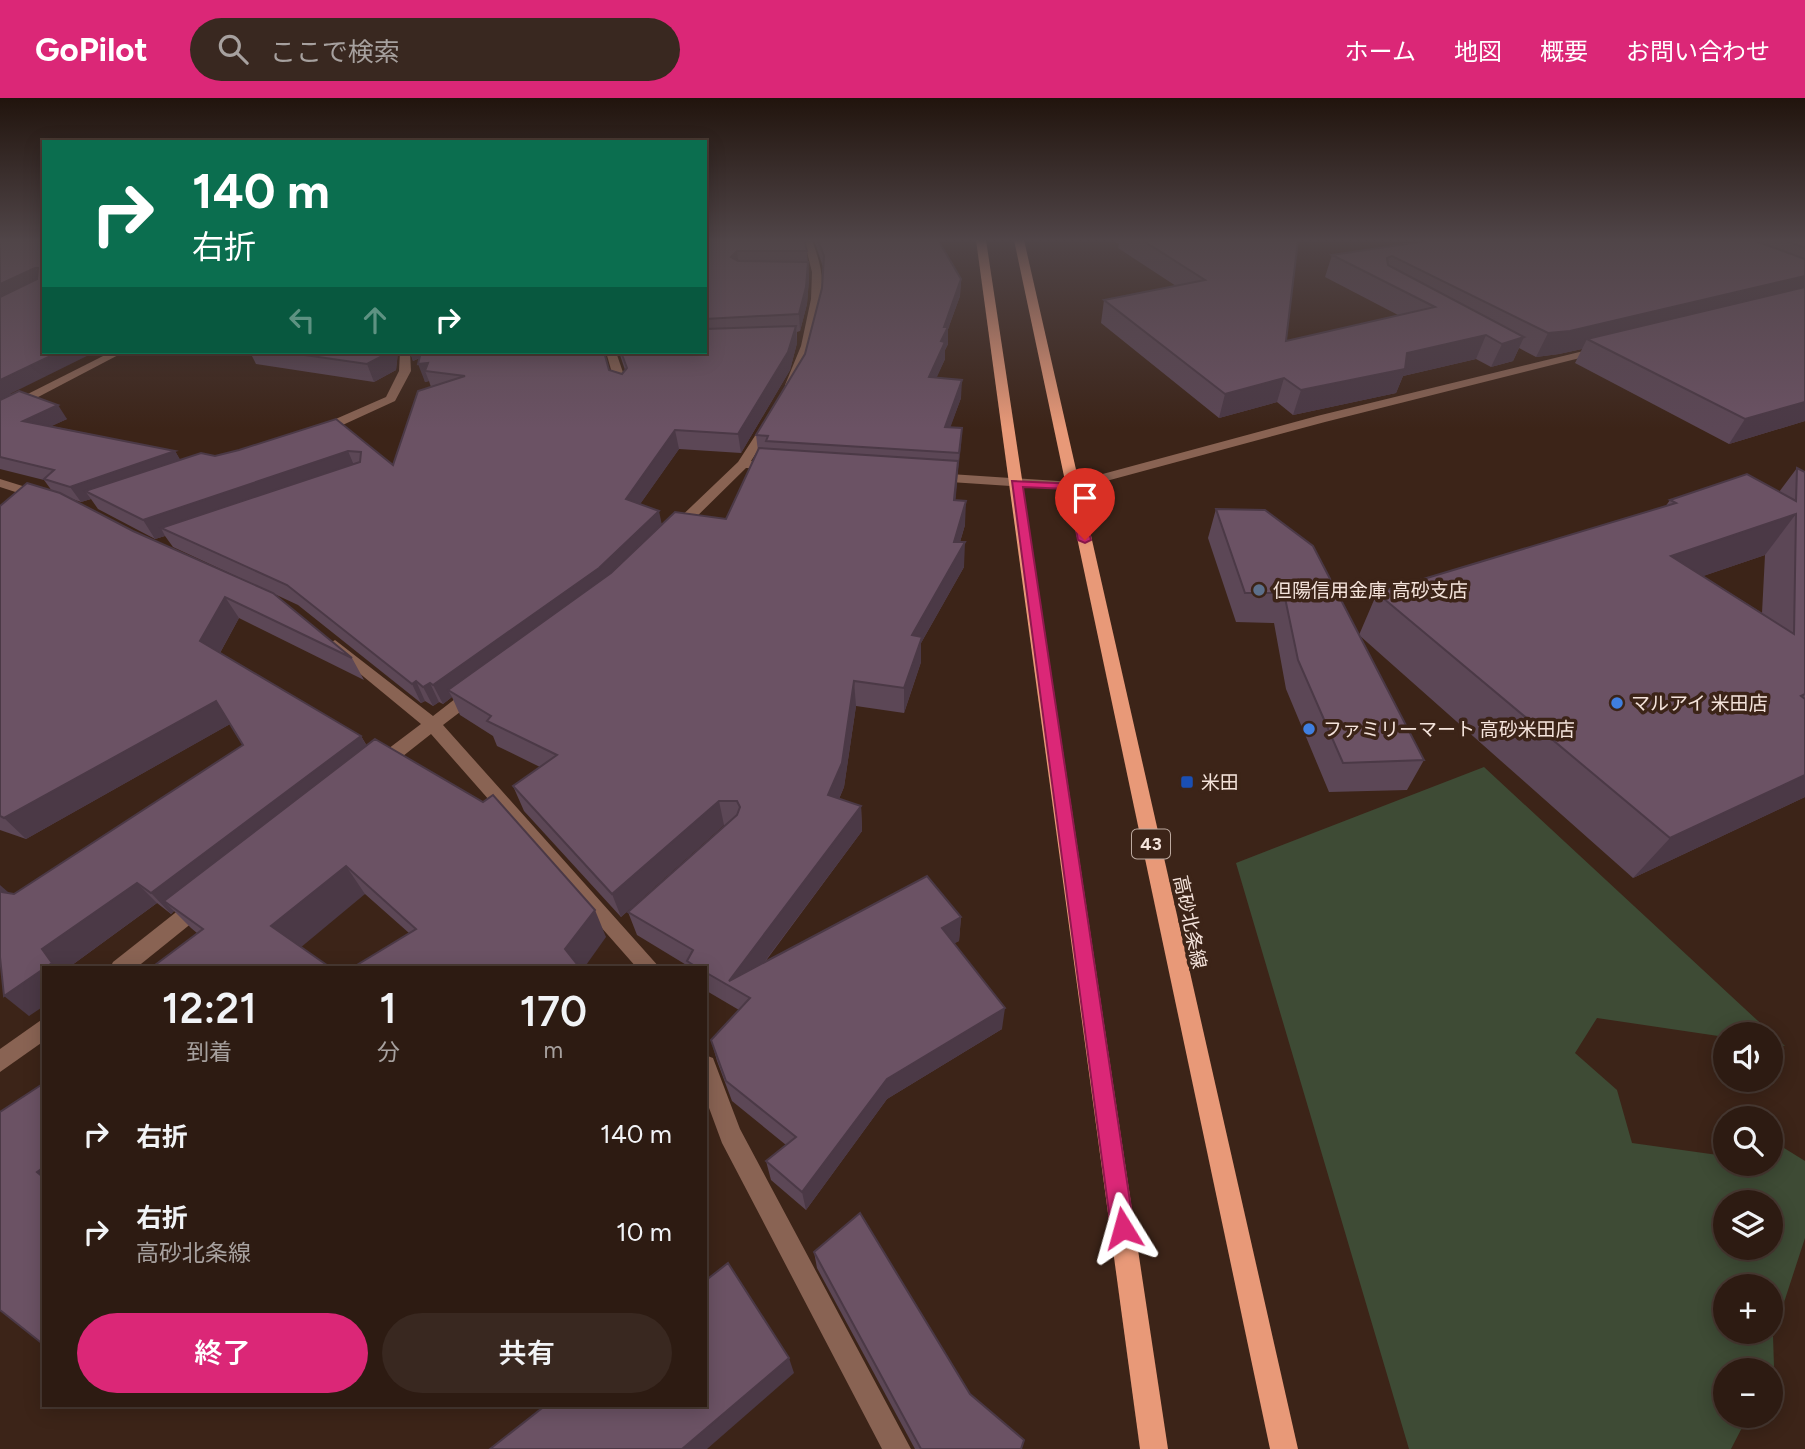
<!DOCTYPE html>
<html lang="ja">
<meta charset="utf-8">
<style>
:root{--surface:#2d1b12;--page:#392820;--text:#f1f3f6;--muted:#a7a19f;--line:#483932;--accent:#db2777}
body{margin:0;font-family:Figtree,"Noto Sans JP",sans-serif;background:var(--page);color:var(--text);height:100vh;display:flex;flex-direction:column;font-size:26px;white-space:nowrap}
*{box-sizing:border-box;margin:0}
p{font-size:23px;color:var(--muted)}
.icon{flex:none;width:38px;height:38px;fill:none;stroke:currentColor;stroke-width:2;stroke-linecap:round;stroke-linejoin:round}
.map{position:relative;flex:1;overflow:hidden}
.sheet{position:absolute;left:42px;top:868px;width:665px;height:441px;display:flex;flex-direction:column;background:var(--surface);border-radius:0px;box-shadow:0 4px 18px #0003,0 0 0 2px var(--line)}
.sheet>*{flex:none}
.hud{position:absolute;left:42px;top:42px;width:665px;height:214px;border-radius:0px;box-shadow:0 4px 18px #0003,0 0 0 2px var(--line);background:#0b6e4f;color:#fff;overflow:hidden}
.fabs{position:absolute;left:1713px;top:924px;display:grid;gap:14px}
.fabs a{display:grid;place-items:center;width:70px;height:70px;border-radius:50%;background:var(--surface);box-shadow:0 4px 18px #0003,0 0 0 2px var(--line);font-size:35px}
.pin{position:absolute;display:grid;place-items:center;width:60px;height:60px;color:#fff;margin:-72px -30px;border-radius:50% 50% 50% 0;rotate:-45deg;box-shadow:0 0 7px #0007}
.pin .icon{rotate:45deg}
.me{position:absolute;width:77px;margin:-38px;rotate:352deg;stroke-linejoin:round;filter:drop-shadow(0 0 5px #0008)}
.turn{display:flex;align-items:center;gap:24px;height:147px;padding:0 35px;font-size:32px}
.turn .icon{width:91px;height:91px;stroke-width:2.5}
.turn b{display:block;font-size:49px;line-height:60px}
.lanes{display:flex;align-items:center;height:66px;padding:0 35px;background:#0003;justify-content:center;gap:35px;direction:ltr}
.lanes .off{opacity:.35}
.eta{display:flex;justify-content:space-evenly;align-items:center;height:119px;text-align:center}
.eta b{font-size:42px;font-weight:600;line-height:49px}
.action{display:flex;gap:14px;margin-top:auto;padding:14px 35px}
.action a{flex:1;height:80px;border-radius:42px;background:var(--accent);color:#fff;font-size:28px;font-weight:600;line-height:80px;text-align:center}
.action a+a{background:var(--page);color:var(--text)}
ul{padding:0;list-style:none}
li{display:flex;align-items:center;gap:21px;height:98px;padding:0 35px}
li div{flex:1}
li b{display:block;font-size:26px}
li em{font-style:normal}
header{display:flex;align-items:center;gap:42px;box-sizing:border-box;height:98px;padding:0 35px;background:var(--accent);color:#fff}
header strong{font-size:33px}
nav{display:flex;gap:38px;margin-inline-start:auto;font-size:24px}
.search{width:490px;height:63px;background:var(--page);display:flex;align-items:center;gap:18px;box-sizing:border-box;padding:0 24px;border-radius:38px;color:var(--muted);font-size:26px}
.map>svg:first-child{display:block}
.green{fill:#3e4b35;fill-rule:evenodd}
.lines{fill:none;stroke-linecap:round;stroke-linejoin:round}
.street{fill:#896353;fill-rule:evenodd}
.primary{fill:#e89978;fill-rule:evenodd}
.wall{fill:#5c4756;fill-rule:evenodd}
.shaded-wall{fill:#4b3946}
.building{fill:#6b5264;stroke:#4b3946;stroke-width:2;fill-rule:evenodd}
.route{fill:#db2777;stroke:#8e194d;stroke-width:2}
.service-dot{fill:#5c6f8a;stroke:#3c2418;stroke-width:2.5}
.shop-dot{fill:#3f7fe0;stroke:#3c2418;stroke-width:2.5}
.transit-dot{fill:#1a4fb4;stroke:#3c2418;stroke-width:2.5}
.labels{text-anchor:middle;dominant-baseline:central;stroke-width:7;stroke-linejoin:round;paint-order:stroke}
.shield{fill:#3c2418;stroke:#bdaaa0;stroke-width:2}
.shield-label{font-size:18px;font-weight:bold;fill:#f4e3db}
.poi-label{font-size:19px;fill:#f4e3db;stroke:#3c2418;text-anchor:start}
.street-label{font-size:19px;fill:#f4e3db;stroke:#3c2418}
</style>
<header>
<strong>GoPilot</strong>
<div class="search"><svg class="icon" aria-label="search" viewBox="0 0 24 24"><circle cx="10" cy="10" r="6"/><path d="M15 15l6 6"/></svg>ここで検索</div>
<nav><a>ホーム</a><a>地図</a><a>概要</a><a>お問い合わせ</a></nav>
</header>
<div class="map">
<svg width="1805" height="1351" viewBox="0 0 1805 1351">
<rect width="100%" height="100%" fill="#3c2418"/>
<path class="green" d="M1484,669L1785,948L1771,946V936H1726L1725,939L1597,920L1575,955L1617,992L1632,1045L1725,1058L1726,1066H1771L1775,1064L1771,1042L1805,1063V1140L1773,1238L1774,1269L1771,1274L1726,1272V1318H1748L1731,1351H1409L1236,765ZM1726,1104H1771V1150H1726ZM1726,1188H1771V1234H1726Z"/>
<g class="lines">
<g class="street">
<path d="M804,142H812C817,156 822,170 822,185C822,206 809,282 791,290L785,287L801,248L811,201L812,174Z"/>
<path d="M1600,249L1605,252L1604,254L1325,324L1073,392L935,383L929,379L935,375L1073,384L1317,318Z"/>
<path d="M111,254H124L0,319V310Z"/>
<path d="M400,254H410L411,273L395,303L323,336H315V330L386,299L399,273Z"/>
<path d="M606,254H616L628,289L626,291L616,289Z"/>
<path d="M770,320L776,324L751,363L779,365V371L746,370L681,434H671V428L738,364L766,321Z"/>
<path d="M0,381L45,395L47,398L40,402L0,389Z"/>
<path d="M335,542L433,618L469,590H481L483,594L481,598L443,627L660,870H637L431,636L384,673H372L369,668L372,663L421,626L330,551L327,547Z"/>
<path d="M201,798L208,800L211,806L208,812L136,870H110L113,864L194,800Z"/>
<path d="M44,920V943L0,974V951Z"/>
<path d="M705,957L713,960L740,1031L911,1351H882L722,1045L705,999Z"/>
</g>
<g class="primary">
<path d="M976,142H986L1168,1351H1140Z"/>
<path d="M1014,142H1024L1298,1351H1270Z"/>
</g>
</g>
<g class="wall">
<path d="M0,142H44V254L10,296L67,321L51,328L175,353L180,362L215,358L239,352L336,321L393,367L431,289L429,283L425,284L420,260L413,263L410,254H604L609,272L622,276L625,272L619,254H705V142L807,153L809,181L807,206L800,233L797,234V245L790,272L741,355L679,351L640,406L662,426L726,421L758,353L756,337L805,256L822,190L823,169L814,142H938L961,181L960,198L948,231V246L945,252V261L936,280L961,300L950,329L962,330L955,402L965,427L960,444L964,469L921,545V564L904,615L856,608L844,689L839,701L861,708L862,733L765,864L961,819L959,843L954,845L1002,931L887,1001L806,1112L771,1082L766,1063L786,1047L732,1003L717,963L711,942L739,912L705,892V870H689L688,868L637,837L628,814L726,727H724L621,819L524,713L513,688L540,669L497,648L493,638L460,617L452,599L443,606L439,604L433,608L425,603L421,605L298,507L173,449L165,438L155,441L98,411L91,401L81,404L72,401L352,560L364,582L239,520L220,555L361,638L367,648L606,839L409,835L365,796L197,835L191,830L174,813L171,816L157,805L68,870H44L29,918L9,796H14L243,647L230,626L26,741L0,732V408L52,393L44,382L0,371Z"/>
<path d="M1112,142H1298L1286,243L1398,217L1325,179L1332,157L1433,142H1805V323L1729,346L1575,265L1582,251L1559,256L1536,259L1519,250L1513,263L1491,269L1476,261L1403,278L1396,295L1293,317L1277,304L1219,320L1101,225L1104,202L1176,188L1118,150L1119,146Z"/>
<path d="M250,254H398L396,272L374,284L256,266Z"/>
<path d="M1797,370L1805,374V699L1633,780L1359,537L1377,495L1665,409L1670,402L1779,394ZM1765,457L1762,515L1703,478Z"/>
<path d="M1216,411L1424,662L1407,692L1329,694L1286,591L1274,525L1236,524L1208,440Z"/>
<path d="M814,1154L1021,1351H915L817,1170Z"/>
</g>
<g class="shaded-wall">
<path d="M737,153L739,169L731,159Z"/>
<path d="M808,164L809,181L807,206L800,233L799,216Z"/>
<path d="M35,170L43,183L0,203V186Z"/>
<path d="M1805,178V197L1587,241L1582,251L1559,256L1536,259L1548,235Z"/>
<path d="M961,181L960,198L948,231V246L945,252V261L929,297V279L941,243L944,229Z"/>
<path d="M796,228L797,245L790,272L741,355L738,336Z"/>
<path d="M1486,237L1476,261L1403,278L1396,295L1293,317L1301,292L1407,255Z"/>
<path d="M1524,239L1513,263L1491,269L1502,246Z"/>
<path d="M59,254H95L10,296L13,301L0,307V282Z"/>
<path d="M390,254H398L396,272L374,284L367,266Z"/>
<path d="M410,254H431L413,263Z"/>
<path d="M428,265L425,273L429,283L425,284L418,266Z"/>
<path d="M1284,280L1277,304L1219,320L1225,296Z"/>
<path d="M962,282L961,300L944,347L945,329Z"/>
<path d="M1805,304V323L1729,346L1745,321Z"/>
<path d="M58,307L67,321L33,337L23,323Z"/>
<path d="M962,330L961,348L958,374L959,355Z"/>
<path d="M675,332L679,351L631,419L626,401Z"/>
<path d="M175,353L184,368L85,393L91,401L81,404L70,389Z"/>
<path d="M348,353L356,372L161,430L165,438L155,441L143,422Z"/>
<path d="M958,363L957,387L953,426L954,402Z"/>
<path d="M966,403L965,427L954,464L965,444L964,469L921,545V564L904,615V590L912,537L954,444Z"/>
<path d="M659,413L663,432L604,489L448,592L452,599L443,606L433,587Z"/>
<path d="M1796,416L1765,457L1642,499L1671,458Z"/>
<path d="M225,499L239,520L215,564L200,543Z"/>
<path d="M416,583L425,603L421,605L412,586Z"/>
<path d="M854,583L856,608L844,689L830,722L828,697Z"/>
<path d="M430,585L439,604L433,608L423,589Z"/>
<path d="M216,603L232,625L26,741L4,720Z"/>
<path d="M361,638L373,659L164,803L174,813L171,816L151,795Z"/>
<path d="M1805,677V699L1633,780L1670,740Z"/>
<path d="M719,703L724,727L621,819L612,796Z"/>
<path d="M861,708L862,733L741,895L729,883Z"/>
<path d="M346,768L365,796L294,855L271,828Z"/>
<path d="M137,785L157,805L68,870H45L42,851Z"/>
<path d="M0,787L17,802L2,794L0,791Z"/>
<path d="M595,812L606,839L584,870H573L565,851Z"/>
<path d="M961,819L959,843L941,853L942,830Z"/>
<path d="M44,871V908L29,918L4,898Z"/>
<path d="M1005,910L1002,931L887,1001L806,1112L802,1094L887,981Z"/>
<path d="M44,1069V1080L37,1074Z"/>
<path d="M789,1260L794,1275L707,1351H682Z"/>
</g>
<g class="building">
<path d="M0,142H44V254H59L0,282V199L37,181L38,170H35L0,186Z"/>
<path d="M705,142H804L807,153H737L731,159L738,163L808,164L806,189L799,216L705,221Z"/>
<path d="M818,142H938L961,181L944,229H948L941,243L945,244L929,279L962,282L945,329L962,330L959,355L766,343L768,338L756,337L805,256L822,190L824,158Z"/>
<path d="M1142,142H1298L1286,243L1435,209L1332,157L1433,142H1753L1805,161V178L1570,233L1548,235L1392,158L1387,160L1388,167L1524,239L1502,246L1486,237L1407,255L1405,271L1301,292L1284,280L1225,296L1104,202L1205,182Z"/>
<path d="M1784,142H1805V150Z"/>
<path d="M1805,189V304L1745,321L1587,241Z"/>
<path d="M796,228L788,254L738,336L675,332L626,401L659,413L599,470L433,587L430,585L423,589L416,583L412,586L287,487L161,430L360,364L361,354L348,353L143,422L85,393L201,355L215,358L239,352L336,321L393,367L418,293L465,278L425,273L428,265L418,266L421,254H604L609,272L622,276L627,270L621,254H705V231Z"/>
<path d="M284,254H390L367,266Z"/>
<path d="M19,293L58,307L23,323L175,353L70,389L44,381L54,372L0,359V302Z"/>
<path d="M759,350L958,363L954,402L966,403L954,444H965L912,537L922,539L904,590L854,583L842,665L828,697L861,708L729,883L927,778L961,819L942,830L1005,910L887,981L802,1094L766,1063L796,1039L726,983L711,942L750,900L705,874V870H698L687,863L693,852L628,814L737,717L740,709L737,703H719L612,796L513,688L557,657L487,623L491,618L448,592L611,475L675,414L726,421Z"/>
<path d="M1797,370L1805,374V596L1801,598L1805,601V677L1670,740L1377,495L1676,405L1670,402L1747,376L1796,403ZM1796,416L1794,536L1671,458Z"/>
<path d="M27,385L60,395L133,433L273,495L352,560L225,499L200,543L361,638L151,795L137,785L42,851L52,865L4,898L0,859V791L2,794L14,796L243,647L216,603L4,720L0,718V408Z"/>
<path d="M1216,411L1265,412L1313,448L1424,662L1343,665L1298,562L1284,495H1245Z"/>
<path d="M375,641L483,704L493,697L595,812L565,851L580,870H352L416,831L346,768L271,828L331,870H151L203,831L164,803Z"/>
<path d="M44,985V1069L37,1074L44,1080V1247L0,1212V1014Z"/>
<path d="M860,1115L970,1296L1024,1342L1021,1351H921L814,1154Z"/>
<path d="M728,1165L789,1260L682,1351H490L546,1307H705V1183Z"/>
</g>
<linearGradient id="sky" x2="0" y2="1"><stop stop-color="#21140d"/><stop offset="0.43" stop-color="#504548"/><stop offset="1" stop-color="#504548" stop-opacity="0"/></linearGradient>
<rect width="1805" height="331" fill="url(#sky)"/>
<path class="route" d="M1012,383L1077,386L1091,442L1085,445L1078,442L1068,391L1023,389L1134,1130L1131,1138L1123,1142L1115,1138L1111,1130Z"/>
<circle class="service-dot" cx="1259" cy="492" r="7"/>
<g class="shop-dot">
<circle cx="1617" cy="605" r="7"/>
<circle cx="1309" cy="631" r="7"/>
</g>
<rect class="transit-dot" x="1180" y="677" width="14" height="14" rx="3.5"/>
<g class="labels">
<rect class="shield" x="1132" y="731.5" width="38" height="29" rx="5"/>
<g class="shield-label">
<text x="1151" y="746">43</text>
</g>
<g class="poi-label">
<text x="1273" y="492">但陽信用金庫 高砂支店</text>
<text x="1631" y="605">マルアイ 米田店</text>
<text x="1323" y="631">ファミリーマート 高砂米田店</text>
<text x="1201" y="684">米田</text>
</g>
<g class="street-label">
<text transform="translate(1190 824) rotate(78)">高砂北条線</text>
</g>
</g>
</svg>
<div class="fabs">
<a><svg class="icon" aria-label="sound" viewBox="0 0 24 24"><path d="M4 9h4l5-4v14l-5-4H4zM17 9q2 3 0 6"/></svg></a>
<a><svg class="icon" aria-label="search" viewBox="0 0 24 24"><circle cx="10" cy="10" r="6"/><path d="M15 15l6 6"/></svg></a>
<a><svg class="icon" aria-label="layers" viewBox="0 0 24 24"><path d="M12 4l9 5-9 5-9-5zM3 14l9 5 9-5"/></svg></a>
<a>+</a>
<a>−</a>
</div>
<div class="pin" style="left:1085px;top:442px;background:#d93025"><svg class="icon" aria-label="arrive" viewBox="0 0 24 24"><path d="M6 21V4h12l-3 4 3 4H6"/></svg></div>
<svg class="me" style="left:1123px;top:1130px" viewBox="-20 -20 40 40"><path d="M0-17L14 15 0 8-14 15z" fill="#db2777" stroke="#fff" stroke-width="4"/></svg>
<div class="hud">
<div class="turn"><svg class="icon" aria-label="right" viewBox="0 0 24 24"><path d="M7 20v-9h11M14 6l5 5-5 5"/></svg><div><b>140 m</b>右折</div></div>
<div class="lanes"><svg class="icon off" aria-label="left" viewBox="0 0 24 24"><path d="M17 20v-9H6M10 6l-5 5 5 5"/></svg><svg class="icon off" aria-label="ahead" viewBox="0 0 24 24"><path d="M12 20V5M6 11l6-6 6 6"/></svg><svg class="icon" aria-label="right" viewBox="0 0 24 24"><path d="M7 20v-9h11M14 6l5 5-5 5"/></svg></div>
</div>
<section class="sheet">
<div class="eta">
<div><b>12:21</b><p>到着</p></div>
<div><b>1</b><p>分</p></div>
<div><b>170</b><p>m</p></div>
</div>
<ul>
<li><svg class="icon" aria-label="right" viewBox="0 0 24 24"><path d="M7 20v-9h11M14 6l5 5-5 5"/></svg><div><b>右折</b></div><em>140 m</em></li>
<li><svg class="icon" aria-label="right" viewBox="0 0 24 24"><path d="M7 20v-9h11M14 6l5 5-5 5"/></svg><div><b>右折</b><p>高砂北条線</p></div><em>10 m</em></li>
</ul>
<div class="action"><a>終了</a><a>共有</a></div>
</section>
</div>
